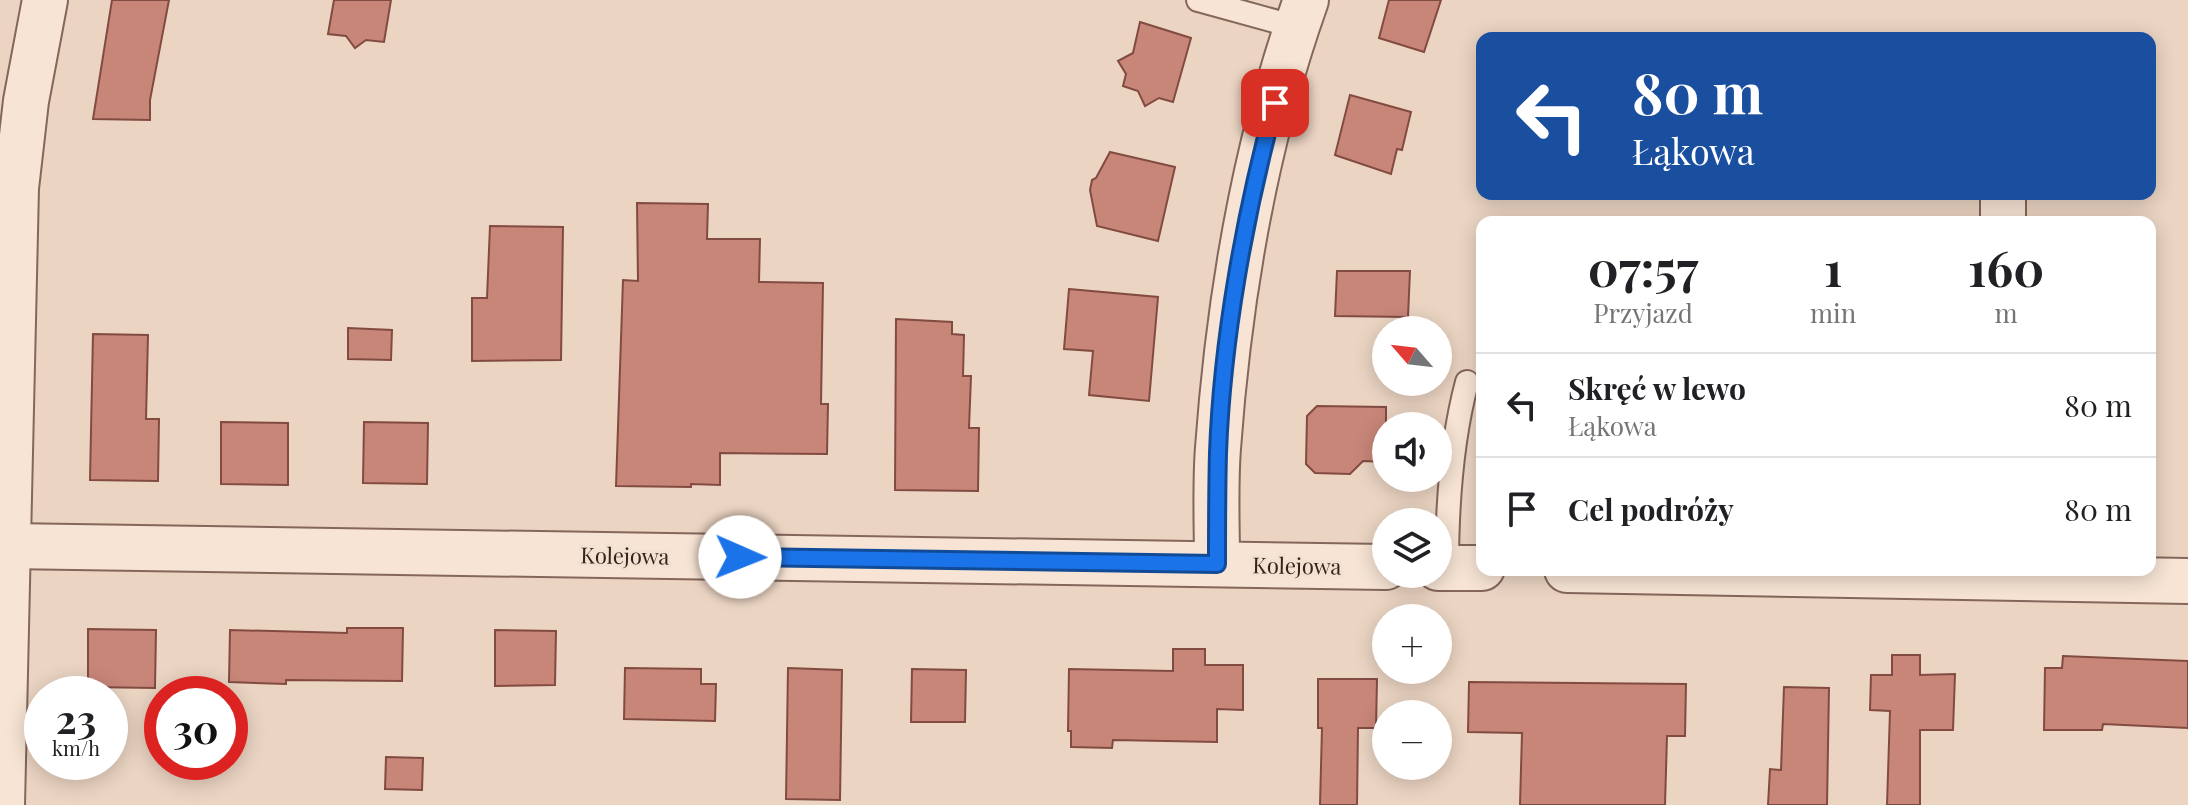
<!DOCTYPE html>
<html lang="pl">
<meta charset="utf-8">
<style>
:root{--surface:#fff;--page:#f2f2f2;--text:#202124;--muted:#757577;--line:#e0e0e0}
body{margin:0;font-family:"Playfair Display",serif;background:var(--page);color:var(--text);height:100vh;display:flex;flex-direction:column;font-size:30px;white-space:nowrap}
*{box-sizing:border-box;margin:0}
p{font-size:26px;color:var(--muted)}
.icon{flex:none;width:44px;height:44px;fill:none;stroke:currentColor;stroke-width:2;stroke-linecap:round;stroke-linejoin:round}
.map{position:relative;flex:1;overflow:hidden}
.details{position:absolute;left:1476px;top:216px;width:680px;height:360px;display:flex;flex-direction:column;background:var(--surface);border-radius:16px;box-shadow:0 4px 20px #0003}
.details>*{flex:none}
.top-card{position:absolute;left:1476px;top:32px;width:680px;height:168px;border-radius:16px;box-shadow:0 4px 20px #0003;background:#1a4fa0;color:#fff;overflow:hidden}
.needle{width:52px;rotate:298deg}
.fabs{position:absolute;left:1372px;top:316px;display:grid;gap:16px}
.fabs a{display:grid;place-items:center;width:80px;height:80px;border-radius:50%;background:var(--surface);box-shadow:0 4px 20px #0003;font-size:40px}
.speed{position:absolute;left:24px;top:676px;display:flex;gap:16px;font-size:40px;font-weight:700;text-align:center}
.speed>*{display:grid;place-content:center;width:104px;height:104px;border-radius:50%;background:var(--surface);box-shadow:0 4px 20px #0003;line-height:1}
.speed small{font-size:20px;font-weight:400}
.speed .limit{border:12px solid #d22;background:#fff;color:#111}
.pin{position:absolute;display:grid;place-items:center;width:68px;height:68px;color:#fff;margin:-34px;border-radius:16px;box-shadow:0 4px 12px #0006}
.me{position:absolute;width:88px;margin:-44px;rotate:91deg;stroke-linejoin:round;filter:drop-shadow(0 0 6px #0008)}
.turn{display:flex;align-items:center;gap:28px;height:168px;padding:0 24px;font-size:36px}
.turn .icon{width:104px;height:104px;stroke-width:2.5}
.turn b{display:block;font-size:56px;line-height:68px}
.eta{display:flex;justify-content:space-evenly;align-items:center;height:136px;text-align:center}
.eta b{font-size:48px;font-weight:700;line-height:56px}
ul{padding:0;list-style:none}
li{display:flex;align-items:center;gap:24px;height:104px;padding:0 24px;border-top:2px solid var(--line)}
li div{flex:1}
li b{display:block;font-size:30px}
li em{font-style:normal}
.map>svg:first-child{display:block}
.building{fill:#c88679;stroke:#824b41;stroke-width:2}
.lines{fill:none;stroke-linecap:round;stroke-linejoin:round}
.lane-casing{stroke:#84665a;stroke-width:26}
.street-casing{stroke:#84665a;stroke-width:48}
.lane{stroke:#f7e4d4;stroke-width:22}
.street{stroke:#f7e4d4;stroke-width:44}
.route-casing{stroke:#114b97;stroke-width:20}
.route{stroke:#1a73e8;stroke-width:14}
.labels{text-anchor:middle;dominant-baseline:central;stroke-width:6;stroke-linejoin:round;paint-order:stroke}
.street-label{font-size:22px;fill:#35231d;stroke:#f3e1d1}
</style>
<div class="map">
<svg width="2188" height="805" viewBox="0 0 2188 805">
<rect width="100%" height="100%" fill="#ebd4c2"/>
<g class="building">
<path d="M112,0H169L150,100V120L93,119Z"/>
<path d="M334,0H391L384,42L366,40L355,48L346,36L328,34Z"/>
<path d="M1389,0H1441L1424,52L1379,38Z"/>
<path d="M1140,22L1191,38L1173,102L1159,98L1145,106L1138,91L1123,86L1126,74L1118,61L1133,53Z"/>
<path d="M1350,95L1411,112L1402,150L1397,149L1391,174L1335,155Z"/>
<path d="M1110,152L1175,167L1158,241L1097,226L1090,190L1092,180L1096,178Z"/>
<path d="M637,203L708,204L707,239H760L759,282L823,283L821,404H828L827,454L720,453V485L691,484V487L616,486L623,280L638,281Z"/>
<path d="M490,226L563,227L561,360L472,361V298H487Z"/>
<path d="M1337,271H1410L1408,317L1335,316Z"/>
<path d="M1069,289L1158,297L1149,401L1089,395L1093,351L1064,349Z"/>
<path d="M896,319L952,322V334L964,335L963,376H971L969,428H979L978,491L895,490Z"/>
<path d="M348,328L392,330L391,360L348,359Z"/>
<path d="M93,334L148,335L146,419H159L158,481L90,480Z"/>
<path d="M1317,406L1386,407V462L1363,461L1350,474L1315,473L1306,464L1307,416Z"/>
<path d="M221,422L288,423V485L221,484Z"/>
<path d="M364,422L428,423L427,484L363,483Z"/>
<path d="M347,628H403L402,681L286,680V684L229,682L230,630L347,633Z"/>
<path d="M88,629L156,630L155,688L88,687Z"/>
<path d="M495,630L556,631L555,685L495,686Z"/>
<path d="M1173,649H1205V665H1243V710L1217,709V742L1113,740L1112,748L1071,747V731H1068L1069,669L1173,671Z"/>
<path d="M1892,655H1920V675L1955,674L1953,730H1920V805H1887L1890,711L1870,710L1871,675H1892Z"/>
<path d="M2063,656L2188,661V728L2103,724L2102,730H2044L2045,668H2062Z"/>
<path d="M625,668L701,669V684H716L715,721L624,719Z"/>
<path d="M788,668L842,670L840,800L786,799Z"/>
<path d="M912,669L966,670L965,722H911Z"/>
<path d="M1318,679H1377L1376,728H1358L1357,805H1320L1322,728H1318Z"/>
<path d="M1469,682L1686,684L1685,736H1667L1665,805H1520L1522,733L1468,732Z"/>
<path d="M1784,687L1829,688L1827,805H1768L1770,769L1781,770Z"/>
<path d="M386,757L423,758L422,790L385,789Z"/>
</g>
<g class="lines">
<defs>
<g id="lane">
<path d="M1198,0L1296,27"/>
<path d="M1447,568C1447,506 1451,442 1467,382"/>
</g>
<g id="street">
<path d="M2003,222V194"/>
<path d="M8,546L1386,567"/>
<path d="M1217,564C1217,525 1215,486 1218,448C1229,297 1255,143 1306,0"/>
<path d="M1438,568H1482"/>
<path d="M1567,570L2188,581"/>
<path d="M2,805L16,188L26,101L45,0"/>
</g>
</defs>
<use href="#lane" class="lane-casing"/>
<use href="#street" class="street-casing"/>
<use href="#lane" class="lane"/>
<use href="#street" class="street"/>
</g>
<g class="lines">
<defs>
<path id="route" d="M740,557L1217,564C1217,527 1217,490 1218,453C1222,340 1245,213 1275,103"/>
</defs>
<use href="#route" class="route-casing"/>
<use href="#route" class="route"/>
</g>
<g class="labels">
<g class="street-label">
<text transform="translate(625 555) rotate(1)">Kolejowa</text>
<text transform="translate(1297 565) rotate(1)">Kolejowa</text>
</g>
</g>
</svg>
<div class="fabs">
<a><svg class="needle" viewBox="-14 -14 28 28"><path d="M0-13l5 13h-10z" fill="#e53935"/><path d="M0 13l5-13h-10z" fill="#757577"/></svg></a>
<a><svg class="icon" aria-label="sound" viewBox="0 0 24 24"><path d="M4 9h4l5-4v14l-5-4H4zM17 9q2 3 0 6"/></svg></a>
<a><svg class="icon" aria-label="layers" viewBox="0 0 24 24"><path d="M12 4l9 5-9 5-9-5zM3 14l9 5 9-5"/></svg></a>
<a>+</a>
<a>−</a>
</div>
<div class="speed"><div>23<small>km/h</small></div><div class="limit">30</div></div>
<div class="pin" style="left:1275px;top:103px;background:#d93025"><svg class="icon" aria-label="arrive" viewBox="0 0 24 24"><path d="M6 21V4h12l-3 4 3 4H6"/></svg></div>
<svg class="me" style="left:740px;top:557px" viewBox="-20 -20 40 40"><circle r="19" fill="#fff"/><path d="M0-13L10 11 0 6-10 11z" fill="#1a73e8"/></svg>
<div class="top-card">
<div class="turn"><svg class="icon" aria-label="left" viewBox="0 0 24 24"><path d="M17 20v-9H6M10 6l-5 5 5 5"/></svg><div><b>80 m</b>Łąkowa</div></div>
</div>
<section class="details">
<div class="eta">
<div><b>07:57</b><p>Przyjazd</p></div>
<div><b>1</b><p>min</p></div>
<div><b>160</b><p>m</p></div>
</div>
<ul>
<li><svg class="icon" aria-label="left" viewBox="0 0 24 24"><path d="M17 20v-9H6M10 6l-5 5 5 5"/></svg><div><b>Skręć w lewo</b><p>Łąkowa</p></div><em>80 m</em></li>
<li><svg class="icon" aria-label="arrive" viewBox="0 0 24 24"><path d="M6 21V4h12l-3 4 3 4H6"/></svg><div><b>Cel podróży</b></div><em>80 m</em></li>
</ul>
</section>
</div>
